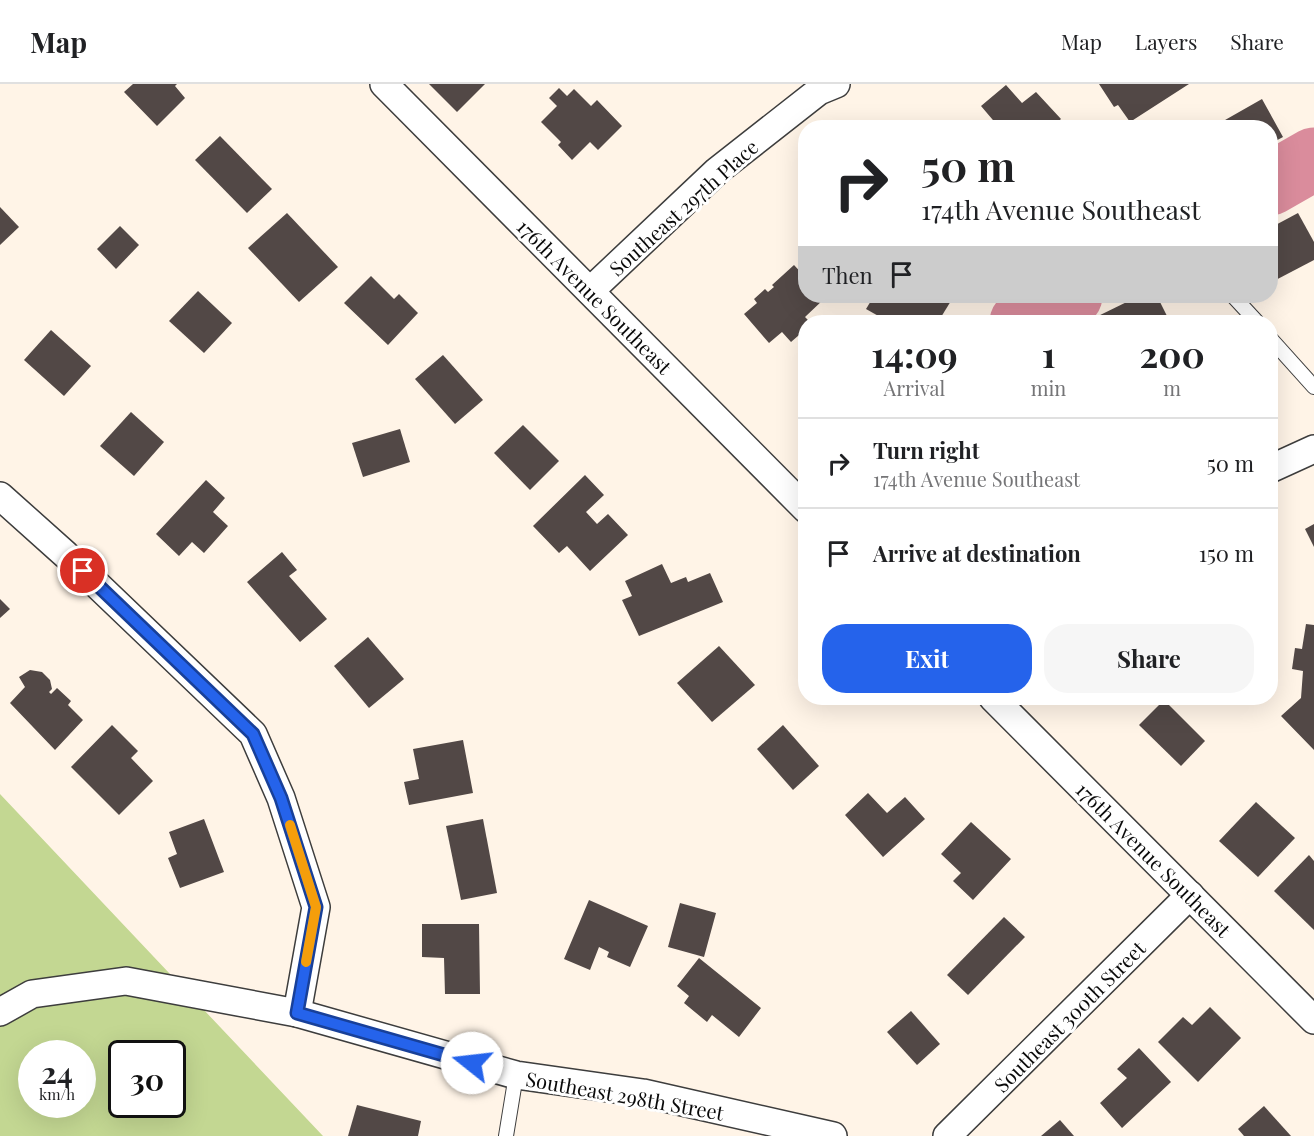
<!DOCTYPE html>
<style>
:root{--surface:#fff;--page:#f6f6f6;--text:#202124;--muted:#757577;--line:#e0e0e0;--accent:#2563eb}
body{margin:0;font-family:"Playfair Display",serif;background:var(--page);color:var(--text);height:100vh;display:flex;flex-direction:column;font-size:22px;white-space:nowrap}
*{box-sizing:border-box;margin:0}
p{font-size:20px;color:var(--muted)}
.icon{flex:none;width:33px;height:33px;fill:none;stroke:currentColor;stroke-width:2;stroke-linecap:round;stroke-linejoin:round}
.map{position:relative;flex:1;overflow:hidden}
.drawer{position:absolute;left:798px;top:231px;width:480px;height:390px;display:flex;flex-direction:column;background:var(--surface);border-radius:24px;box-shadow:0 6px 24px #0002}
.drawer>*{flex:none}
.banner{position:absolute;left:798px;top:36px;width:480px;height:183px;border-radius:24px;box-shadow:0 6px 24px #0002;background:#fff;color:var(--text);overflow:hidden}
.speed{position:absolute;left:18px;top:956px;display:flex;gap:12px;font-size:30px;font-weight:700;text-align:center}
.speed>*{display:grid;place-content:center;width:78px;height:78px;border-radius:50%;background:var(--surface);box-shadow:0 6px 24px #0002;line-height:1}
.speed small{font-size:15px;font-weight:400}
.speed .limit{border:3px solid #111;border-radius:9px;background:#fff;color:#111}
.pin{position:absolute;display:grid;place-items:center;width:51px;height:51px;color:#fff;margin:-26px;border:3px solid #fff;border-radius:50%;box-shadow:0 2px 6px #0007}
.me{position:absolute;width:66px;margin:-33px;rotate:286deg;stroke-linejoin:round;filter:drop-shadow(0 0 4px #0008)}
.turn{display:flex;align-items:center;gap:21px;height:126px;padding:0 24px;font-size:27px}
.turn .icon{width:78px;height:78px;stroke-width:2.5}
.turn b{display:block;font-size:42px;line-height:51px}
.then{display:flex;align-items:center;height:57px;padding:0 24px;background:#0003;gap:12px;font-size:22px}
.eta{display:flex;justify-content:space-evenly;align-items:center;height:102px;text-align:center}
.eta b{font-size:36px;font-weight:700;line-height:42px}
.primary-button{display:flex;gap:12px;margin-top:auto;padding:12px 24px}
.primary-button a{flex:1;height:69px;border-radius:24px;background:var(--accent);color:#fff;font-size:24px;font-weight:700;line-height:69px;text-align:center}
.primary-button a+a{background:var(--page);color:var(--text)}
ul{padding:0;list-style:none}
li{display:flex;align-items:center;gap:18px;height:90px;padding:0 24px;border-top:2px solid var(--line)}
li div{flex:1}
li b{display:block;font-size:22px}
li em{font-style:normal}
header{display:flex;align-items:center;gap:36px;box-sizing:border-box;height:84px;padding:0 30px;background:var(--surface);border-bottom:2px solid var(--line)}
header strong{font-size:28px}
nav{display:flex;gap:33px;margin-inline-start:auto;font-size:21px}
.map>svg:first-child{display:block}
.forest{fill:#c3d792;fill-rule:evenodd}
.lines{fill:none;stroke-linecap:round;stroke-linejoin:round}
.taxiway{stroke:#da8c9c;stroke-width:63}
.building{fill:#524846}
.service-casing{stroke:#3d3d3d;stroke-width:16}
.minor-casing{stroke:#3d3d3d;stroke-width:30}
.service{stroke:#fff;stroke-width:14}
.minor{stroke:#fff;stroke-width:27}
.route-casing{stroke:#184099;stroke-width:15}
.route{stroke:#2563eb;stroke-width:10}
.slow{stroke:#f59e0b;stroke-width:10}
.labels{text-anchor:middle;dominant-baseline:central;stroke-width:6;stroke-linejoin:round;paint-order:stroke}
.street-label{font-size:20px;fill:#0a0a0a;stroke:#fff}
</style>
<header>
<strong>Map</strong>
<nav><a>Map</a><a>Layers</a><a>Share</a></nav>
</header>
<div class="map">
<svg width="1314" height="1052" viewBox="0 0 1314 1052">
<rect width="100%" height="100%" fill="#fff4e7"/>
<path class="forest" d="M0,710L323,1052H0ZM32,969H82V1020H32ZM122,969H172V1020H122Z"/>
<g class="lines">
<g class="taxiway">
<path d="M1270,100L1314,75"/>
<path d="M1021,238L1071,212"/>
</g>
</g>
<g class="building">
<path d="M133,0H177L175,2L185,14L157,42L124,8Z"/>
<path d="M429,0H485L457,28Z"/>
<path d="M1099,0H1189L1130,38L1118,21L1114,23Z"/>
<path d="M1006,1L1022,19L1036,8L1061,35L1051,44H997L998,42L981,22Z"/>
<path d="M559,4L567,12L574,5L591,22L597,16L622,42L598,66L590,58L572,76L558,61L561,58L541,38L557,22L549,14Z"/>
<path d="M1262,15L1283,53L1270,60V44H1211Z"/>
<path d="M220,52L272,105L247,129L195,76Z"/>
<path d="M0,123L19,143L0,161Z"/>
<path d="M287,129L338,183L299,218L248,164Z"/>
<path d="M1298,129L1314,158V176L1270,199V144Z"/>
<path d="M120,142L139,161L116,185L97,165Z"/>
<path d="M794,181L806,194V212H821L824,215L805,233L810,238H806V245L791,258L782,248L769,259L744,230L757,219L754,215L765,205L768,208L774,203L772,201Z"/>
<path d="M371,192L394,215L399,210L418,229L388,261L344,219Z"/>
<path d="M198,207L232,239L204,269L169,237Z"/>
<path d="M874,212H954L938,238H889L866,225Z"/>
<path d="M1139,212H1157L1170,238H1093L1092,235Z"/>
<path d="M51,246L91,282L64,312L24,276Z"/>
<path d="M443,271L483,316L455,340L415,295Z"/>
<path d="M131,328L164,358L134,392L100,362Z"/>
<path d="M523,341L559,377L530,406L494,369Z"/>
<path d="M400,345L410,378L363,393L352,359Z"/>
<path d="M585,391L604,411L586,428L597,440L608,430L628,451L590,487L567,462L559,469L533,442Z"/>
<path d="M206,396L225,414L213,428L228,442L204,469L192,458L179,472L156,450Z"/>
<path d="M1314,440V463L1305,445Z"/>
<path d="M282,468L297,486L289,492L327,535L300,558L247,498Z"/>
<path d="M662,480L671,499L686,493L688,498L710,489L723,518L639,552L622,516L632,512L625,497Z"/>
<path d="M0,515L10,525L0,534Z"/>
<path d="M1306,540L1314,541V666L1281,632L1301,614L1303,587L1292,585L1295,564L1302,565Z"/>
<path d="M368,553L404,595L369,624L334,582Z"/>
<path d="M719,562L755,601L712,638L677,599Z"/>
<path d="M30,586L42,588L50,596L52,605L49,608L51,610L57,604L71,617L68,621L83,636L55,666L10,619L25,603L19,593Z"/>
<path d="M1164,616L1205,657L1181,682L1139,641Z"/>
<path d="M112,641L138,667L131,674L153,697L119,731L71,683Z"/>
<path d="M783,641L819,682L793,706L757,665Z"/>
<path d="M463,656L473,709L409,721L404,698L419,695L413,665Z"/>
<path d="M868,709L887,729L905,713L925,735L883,773L845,731Z"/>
<path d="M1256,718L1295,754L1258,793L1219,757Z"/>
<path d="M204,735L224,788L180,804L168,774L177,770L169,748Z"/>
<path d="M483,735L497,809L461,816L446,742Z"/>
<path d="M971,738L1011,775L973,816L953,797L961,789L941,770Z"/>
<path d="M1309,771L1314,777V846L1274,807Z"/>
<path d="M589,816L648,842L630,883L607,873L609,868L599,863L590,886L564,875Z"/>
<path d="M680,819L716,829L704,873L668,863Z"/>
<path d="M1004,833L1025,853L968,911L947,891Z"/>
<path d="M422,840H479L480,910H445L444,874L422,873Z"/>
<path d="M699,874L761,924L739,953L712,931L707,938L684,919L689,912L677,902Z"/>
<path d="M1210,923L1241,954L1198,998L1158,958L1183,933L1192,941Z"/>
<path d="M911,927L940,960L917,981L887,948Z"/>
<path d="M1139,964L1171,998L1122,1044L1100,1019L1127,994L1117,985Z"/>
<path d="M357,1021L421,1037L418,1052H348Z"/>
<path d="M1264,1022L1291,1052H1244L1238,1045Z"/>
<path d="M1060,1036L1074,1052H1041Z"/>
</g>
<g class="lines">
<defs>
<g id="service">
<path d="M1233,212L1257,238"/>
<path d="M1270,254L1314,303"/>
<path d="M506,1052L516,991"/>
</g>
<g id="minor">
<path d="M384,0L806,425"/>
<path d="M590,207L717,87L819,7L836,0"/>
<path d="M1270,385L1314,365"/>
<path d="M0,412L66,471L253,650L281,714L316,823L297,929"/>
<path d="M993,614L1314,936"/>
<path d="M0,928L32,910L126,897L297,929L516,991L643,1009L833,1052"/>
<path d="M947,1052L1190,811"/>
</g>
</defs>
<use href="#service" class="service-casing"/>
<use href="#minor" class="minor-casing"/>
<use href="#service" class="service"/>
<use href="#minor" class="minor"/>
</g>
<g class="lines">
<defs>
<path id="route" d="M83,487L253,650L281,714L316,823L297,929L472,979"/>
</defs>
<use href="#route" class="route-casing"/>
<use href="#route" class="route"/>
<path class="slow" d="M290,741L316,823L306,878"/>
</g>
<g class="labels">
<g class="street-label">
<text transform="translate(683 123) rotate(-42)">Southeast 297th Place</text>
<text transform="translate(595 212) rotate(45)">176th Avenue Southeast</text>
<text transform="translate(1154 775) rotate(45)">176th Avenue Southeast</text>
<text transform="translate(1069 932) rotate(-45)">Southeast 300th Street</text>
<text transform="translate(625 1011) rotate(10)">Southeast 298th Street</text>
</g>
</g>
</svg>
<div class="speed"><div>24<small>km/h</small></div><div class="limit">30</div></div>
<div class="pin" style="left:83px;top:487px;background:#d93025"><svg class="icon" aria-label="arrive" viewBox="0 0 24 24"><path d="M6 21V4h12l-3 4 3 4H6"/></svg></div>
<svg class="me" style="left:472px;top:979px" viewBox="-20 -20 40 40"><circle r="19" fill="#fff"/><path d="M0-13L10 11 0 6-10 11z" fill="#2563eb"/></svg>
<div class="banner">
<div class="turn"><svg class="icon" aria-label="right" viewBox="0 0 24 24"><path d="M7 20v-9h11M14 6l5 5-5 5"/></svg><div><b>50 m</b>174th Avenue Southeast</div></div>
<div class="then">Then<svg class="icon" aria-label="arrive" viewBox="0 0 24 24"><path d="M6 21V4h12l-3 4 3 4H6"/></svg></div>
</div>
<section class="drawer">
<div class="eta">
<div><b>14:09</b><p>Arrival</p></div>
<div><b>1</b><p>min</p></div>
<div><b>200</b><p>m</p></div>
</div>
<ul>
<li><svg class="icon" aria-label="right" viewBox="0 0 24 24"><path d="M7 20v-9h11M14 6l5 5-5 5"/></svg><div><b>Turn right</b><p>174th Avenue Southeast</p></div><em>50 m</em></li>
<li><svg class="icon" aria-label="arrive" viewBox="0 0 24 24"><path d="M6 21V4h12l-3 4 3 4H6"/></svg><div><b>Arrive at destination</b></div><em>150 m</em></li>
</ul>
<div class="primary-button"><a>Exit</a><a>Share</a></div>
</section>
</div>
